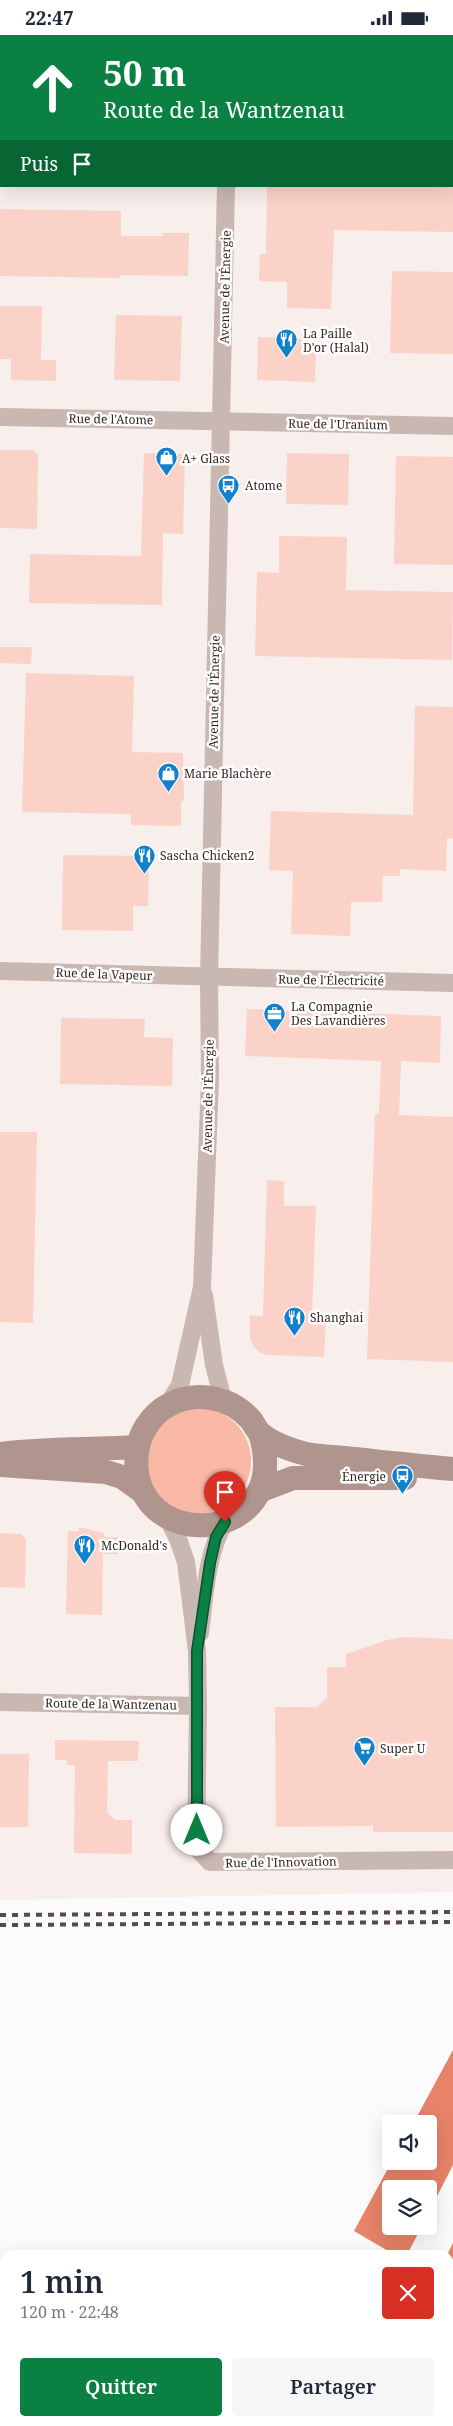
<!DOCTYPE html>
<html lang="fr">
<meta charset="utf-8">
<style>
:root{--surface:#fff;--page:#f6f6f7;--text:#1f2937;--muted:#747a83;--accent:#0b8043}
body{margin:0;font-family:"Noto Serif",serif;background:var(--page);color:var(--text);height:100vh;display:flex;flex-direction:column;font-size:19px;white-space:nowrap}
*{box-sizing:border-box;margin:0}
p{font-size:16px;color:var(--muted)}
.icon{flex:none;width:28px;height:28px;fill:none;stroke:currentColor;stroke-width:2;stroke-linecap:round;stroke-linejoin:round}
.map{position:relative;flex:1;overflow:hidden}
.panel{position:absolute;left:0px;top:2215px;width:454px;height:176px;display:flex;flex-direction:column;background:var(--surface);border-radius:15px 15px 0 0;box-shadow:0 5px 20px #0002}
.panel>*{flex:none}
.top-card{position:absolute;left:0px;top:0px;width:454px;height:152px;box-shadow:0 5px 20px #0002;background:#0b8043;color:#fff;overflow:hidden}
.controls{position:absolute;left:382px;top:2080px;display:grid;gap:10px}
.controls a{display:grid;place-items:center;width:55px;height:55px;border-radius:5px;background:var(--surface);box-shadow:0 5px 20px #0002;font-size:25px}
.pin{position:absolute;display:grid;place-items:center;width:42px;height:42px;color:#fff;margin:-51px -21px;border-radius:50% 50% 50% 0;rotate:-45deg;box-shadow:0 0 5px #0007}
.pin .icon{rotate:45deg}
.me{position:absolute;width:55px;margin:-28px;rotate:0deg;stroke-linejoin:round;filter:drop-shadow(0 0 4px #0008)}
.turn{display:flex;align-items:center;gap:18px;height:105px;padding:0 20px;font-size:22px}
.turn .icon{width:65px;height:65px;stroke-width:2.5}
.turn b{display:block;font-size:35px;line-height:42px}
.then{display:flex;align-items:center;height:48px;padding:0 20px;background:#0003;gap:10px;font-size:19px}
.round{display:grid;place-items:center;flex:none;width:52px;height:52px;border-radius:5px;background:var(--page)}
.summary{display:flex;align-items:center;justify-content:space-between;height:85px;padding:0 20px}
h1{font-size:30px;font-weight:600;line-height:38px}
.primary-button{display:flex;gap:10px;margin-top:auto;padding:10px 20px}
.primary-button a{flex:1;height:58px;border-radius:5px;background:var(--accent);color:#fff;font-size:20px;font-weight:600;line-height:58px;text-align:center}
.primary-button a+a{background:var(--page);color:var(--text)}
.status{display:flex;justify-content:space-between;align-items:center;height:35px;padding:0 25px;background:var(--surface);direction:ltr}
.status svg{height:14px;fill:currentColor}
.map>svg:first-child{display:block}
.built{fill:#f8eeeb;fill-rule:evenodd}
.green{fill:#fab8a6}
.water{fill:#e78368}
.building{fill:#fbd2c7}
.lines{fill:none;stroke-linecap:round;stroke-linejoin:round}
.street{stroke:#c9b7b2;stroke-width:18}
.secondary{stroke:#af958e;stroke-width:24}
.rail{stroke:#584b47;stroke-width:4;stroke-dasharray:6 6;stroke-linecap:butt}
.route-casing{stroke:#07532c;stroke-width:12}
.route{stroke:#0b8043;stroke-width:9}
.labels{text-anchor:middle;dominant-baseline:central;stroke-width:5;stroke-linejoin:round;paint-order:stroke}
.street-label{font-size:12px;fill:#352521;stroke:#fff}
.poi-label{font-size:12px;fill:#352521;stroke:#fff;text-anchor:start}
</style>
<div class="status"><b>22:47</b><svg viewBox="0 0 49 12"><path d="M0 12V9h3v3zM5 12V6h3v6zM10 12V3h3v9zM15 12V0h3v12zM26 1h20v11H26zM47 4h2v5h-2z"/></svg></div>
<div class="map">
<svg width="453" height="2391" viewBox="0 0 453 2391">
<rect width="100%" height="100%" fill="#fbfbfb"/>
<path class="built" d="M0,0H453V1857L0,1865ZM1,1H452V151H1Z"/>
<circle class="green" cx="198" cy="1426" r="53"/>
<g class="water">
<path d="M453,2015V2130L429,2177V2154H391V2191H422L407,2220H395L354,2196L392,2126H429V2089H413Z"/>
<path d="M453,2208V2252L449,2250L447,2220Z"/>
</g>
<g class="building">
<path d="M267,151H453V197L334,195L331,274L287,273V247L259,246L260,219H266Z"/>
<path d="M0,174L121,176V201H163V198H189L188,241L120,240V243L0,241Z"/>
<path d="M392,236L453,237V319L390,318Z"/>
<path d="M0,271H42L41,325H56V346L11,345V324H0Z"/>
<path d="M116,280L182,281L180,346L114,345Z"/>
<path d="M258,302L316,304L315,347L257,345Z"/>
<path d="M0,415H34L38,420L37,494L0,493Z"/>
<path d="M144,418L185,419L183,499L163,498L162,570L29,568L30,519L141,521Z"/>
<path d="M287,418L349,419L348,470L286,469Z"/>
<path d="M396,421L453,422V530L394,529Z"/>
<path d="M279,501L347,502L346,555L453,557L452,625L255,621L257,537L279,538Z"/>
<path d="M0,612H32L31,629L0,628Z"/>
<path d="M26,638L134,641L132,717L183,718L184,765L181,767V791L131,790V779L22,777Z"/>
<path d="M415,671L453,672V804L447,803L446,836L400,834V841H383L382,867H351L350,901L291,899L293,836L269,835L271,776L413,780Z"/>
<path d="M63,820L149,821L148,871H133V896L62,895Z"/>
<path d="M247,974L441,981L440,1028L401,1026L399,1080L453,1082V1327L367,1324L375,1079H379L381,1026L245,1021Z"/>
<path d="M61,983L145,984L144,1002L173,1003L172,1051L60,1049Z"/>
<path d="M0,1097H37L33,1288L0,1287Z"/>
<path d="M267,1145L284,1146V1171H316L312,1282H326L324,1322L267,1320L259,1317L253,1311L250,1302V1280L263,1281Z"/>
<path d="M79,1492L104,1498V1502H118V1519H103L102,1580L66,1579L68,1496H79Z"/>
<path d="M0,1498L21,1499L26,1504L25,1553L0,1552Z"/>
<path d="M404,1602L453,1604V1797H373V1791L276,1792L275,1672H317L327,1663V1632H346V1619L387,1605Z"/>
<path d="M55,1705L139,1706L138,1726H108L107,1777L115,1785H132V1819L74,1818L75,1730H67V1725H55Z"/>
<path d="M0,1719H29L28,1792H0Z"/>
</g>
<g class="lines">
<g class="street">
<path d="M229,1V0"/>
<path d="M0,382L453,391"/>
<path d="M0,936L453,948"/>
<path d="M204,1260L214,1330L223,1365"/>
<path d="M167,1371L180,1350L202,1252L210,1044L209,943L226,151"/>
<path d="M200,1598C205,1561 206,1519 225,1487"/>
<path d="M0,1667L198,1671L197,1616L186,1527L178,1504L167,1482"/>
<path d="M198,1671L196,1812L210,1827L453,1825"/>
</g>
<g class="secondary">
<path d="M260,1398C296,1514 125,1521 137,1417C139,1399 151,1380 167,1371C193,1355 229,1361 250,1384C254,1388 256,1395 261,1399C272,1408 291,1415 306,1419C321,1422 339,1422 355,1424C388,1428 420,1431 453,1434"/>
<path d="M0,1419C46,1413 92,1415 137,1412"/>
<path d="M0,1430L106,1437L122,1442L143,1457"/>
<path d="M259,1456L293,1443H405"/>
</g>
<g class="rail">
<path d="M0,1880L453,1877"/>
<path d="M0,1890L453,1887"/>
</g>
</g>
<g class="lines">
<defs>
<path id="route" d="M197,1795V1616L210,1528L216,1502L225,1487"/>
</defs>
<use href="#route" class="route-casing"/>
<use href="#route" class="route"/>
</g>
<defs>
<symbol id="restaurant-pin" viewBox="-11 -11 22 30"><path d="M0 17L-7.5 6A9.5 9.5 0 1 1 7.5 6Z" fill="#1281cb" stroke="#fff"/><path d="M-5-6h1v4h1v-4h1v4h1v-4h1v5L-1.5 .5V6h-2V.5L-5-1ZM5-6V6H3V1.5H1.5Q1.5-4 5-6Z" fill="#fff"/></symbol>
<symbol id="shop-pin" viewBox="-11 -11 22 30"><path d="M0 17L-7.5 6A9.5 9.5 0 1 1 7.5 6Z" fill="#1281cb" stroke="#fff"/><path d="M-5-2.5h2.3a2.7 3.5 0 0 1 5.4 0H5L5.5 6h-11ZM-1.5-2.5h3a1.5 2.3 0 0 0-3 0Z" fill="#fff"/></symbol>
<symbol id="bus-pin" viewBox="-11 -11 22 30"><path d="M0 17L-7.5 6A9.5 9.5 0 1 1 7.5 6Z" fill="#1281cb" stroke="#fff"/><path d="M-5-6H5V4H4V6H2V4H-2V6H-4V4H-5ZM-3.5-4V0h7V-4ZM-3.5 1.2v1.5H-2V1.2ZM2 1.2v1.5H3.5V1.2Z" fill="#fff"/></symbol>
<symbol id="office-pin" viewBox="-11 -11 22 30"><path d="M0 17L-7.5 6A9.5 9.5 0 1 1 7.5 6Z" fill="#1281cb" stroke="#fff"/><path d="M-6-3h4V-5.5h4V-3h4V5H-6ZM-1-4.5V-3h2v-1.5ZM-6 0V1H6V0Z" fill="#fff"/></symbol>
<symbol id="supermarket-pin" viewBox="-11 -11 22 30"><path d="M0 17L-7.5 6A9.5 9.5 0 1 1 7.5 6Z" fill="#1281cb" stroke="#fff"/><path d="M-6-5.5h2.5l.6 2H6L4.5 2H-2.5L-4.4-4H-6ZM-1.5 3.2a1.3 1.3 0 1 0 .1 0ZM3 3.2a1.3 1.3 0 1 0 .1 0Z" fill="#fff"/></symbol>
</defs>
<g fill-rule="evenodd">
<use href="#restaurant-pin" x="274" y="292" width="25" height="34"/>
<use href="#shop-pin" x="154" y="410" width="25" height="34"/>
<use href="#bus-pin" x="216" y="438" width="25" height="34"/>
<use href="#shop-pin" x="156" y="726" width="25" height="34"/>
<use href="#restaurant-pin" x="132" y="808" width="25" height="34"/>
<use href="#office-pin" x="262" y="966" width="25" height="34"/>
<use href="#restaurant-pin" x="282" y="1270" width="25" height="34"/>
<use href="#bus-pin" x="390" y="1428" width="25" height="34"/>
<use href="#restaurant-pin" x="72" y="1498" width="25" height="34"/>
<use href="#supermarket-pin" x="352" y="1700" width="25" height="34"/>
</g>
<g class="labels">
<g class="street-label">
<text transform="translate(225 252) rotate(-89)">Avenue de l'Énergie</text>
<text transform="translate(111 384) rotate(1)">Rue de l'Atome</text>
<text transform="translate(338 389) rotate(1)">Rue de l'Uranium</text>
<text transform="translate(214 657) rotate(-89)">Avenue de l'Énergie</text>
<text transform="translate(104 939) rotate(2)">Rue de la Vapeur</text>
<text transform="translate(331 945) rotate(1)">Rue de l'Électricité</text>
<text transform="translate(208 1061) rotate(-89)">Avenue de l'Énergie</text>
<text transform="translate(111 1669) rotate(1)">Route de la Wantzenau</text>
<text transform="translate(281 1827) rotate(-1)">Rue de l'Innovation</text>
</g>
<g class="poi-label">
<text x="303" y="298">La Paille<tspan x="303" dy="14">D'or (Halal)</tspan></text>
<text x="182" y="423">A+ Glass</text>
<text x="245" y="450">Atome</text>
<text x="184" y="738">Marie Blachère</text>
<text x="160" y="820">Sascha Chicken2</text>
<text x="291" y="971">La Compagnie<tspan x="291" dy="14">Des Lavandières</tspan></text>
<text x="310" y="1282">Shanghai</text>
<text x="386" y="1441" text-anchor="end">Énergie</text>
<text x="101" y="1510">McDonald's</text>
<text x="380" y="1713">Super U</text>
</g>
</g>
</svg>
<div class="controls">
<a><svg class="icon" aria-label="sound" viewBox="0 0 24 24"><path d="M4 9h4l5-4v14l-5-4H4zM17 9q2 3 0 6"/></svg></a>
<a><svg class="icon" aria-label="layers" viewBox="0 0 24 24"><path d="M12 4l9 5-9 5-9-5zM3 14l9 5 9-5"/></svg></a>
</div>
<div class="pin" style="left:225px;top:1487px;background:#d93025"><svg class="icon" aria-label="arrive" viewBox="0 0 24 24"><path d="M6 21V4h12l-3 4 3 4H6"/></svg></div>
<svg class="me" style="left:197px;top:1795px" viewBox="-20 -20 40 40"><circle r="19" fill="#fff"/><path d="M0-13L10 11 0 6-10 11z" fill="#0b8043"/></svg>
<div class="top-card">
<div class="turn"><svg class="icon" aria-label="ahead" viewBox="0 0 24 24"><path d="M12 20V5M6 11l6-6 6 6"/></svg><div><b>50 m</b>Route de la Wantzenau</div></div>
<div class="then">Puis<svg class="icon" aria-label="arrive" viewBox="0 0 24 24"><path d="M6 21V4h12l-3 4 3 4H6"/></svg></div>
</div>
<section class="panel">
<div class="summary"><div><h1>1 min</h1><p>120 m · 22:48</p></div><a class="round" style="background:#d93025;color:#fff"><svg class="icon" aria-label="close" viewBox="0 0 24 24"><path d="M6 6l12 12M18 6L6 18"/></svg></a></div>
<div class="primary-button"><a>Quitter</a><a>Partager</a></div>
</section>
</div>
